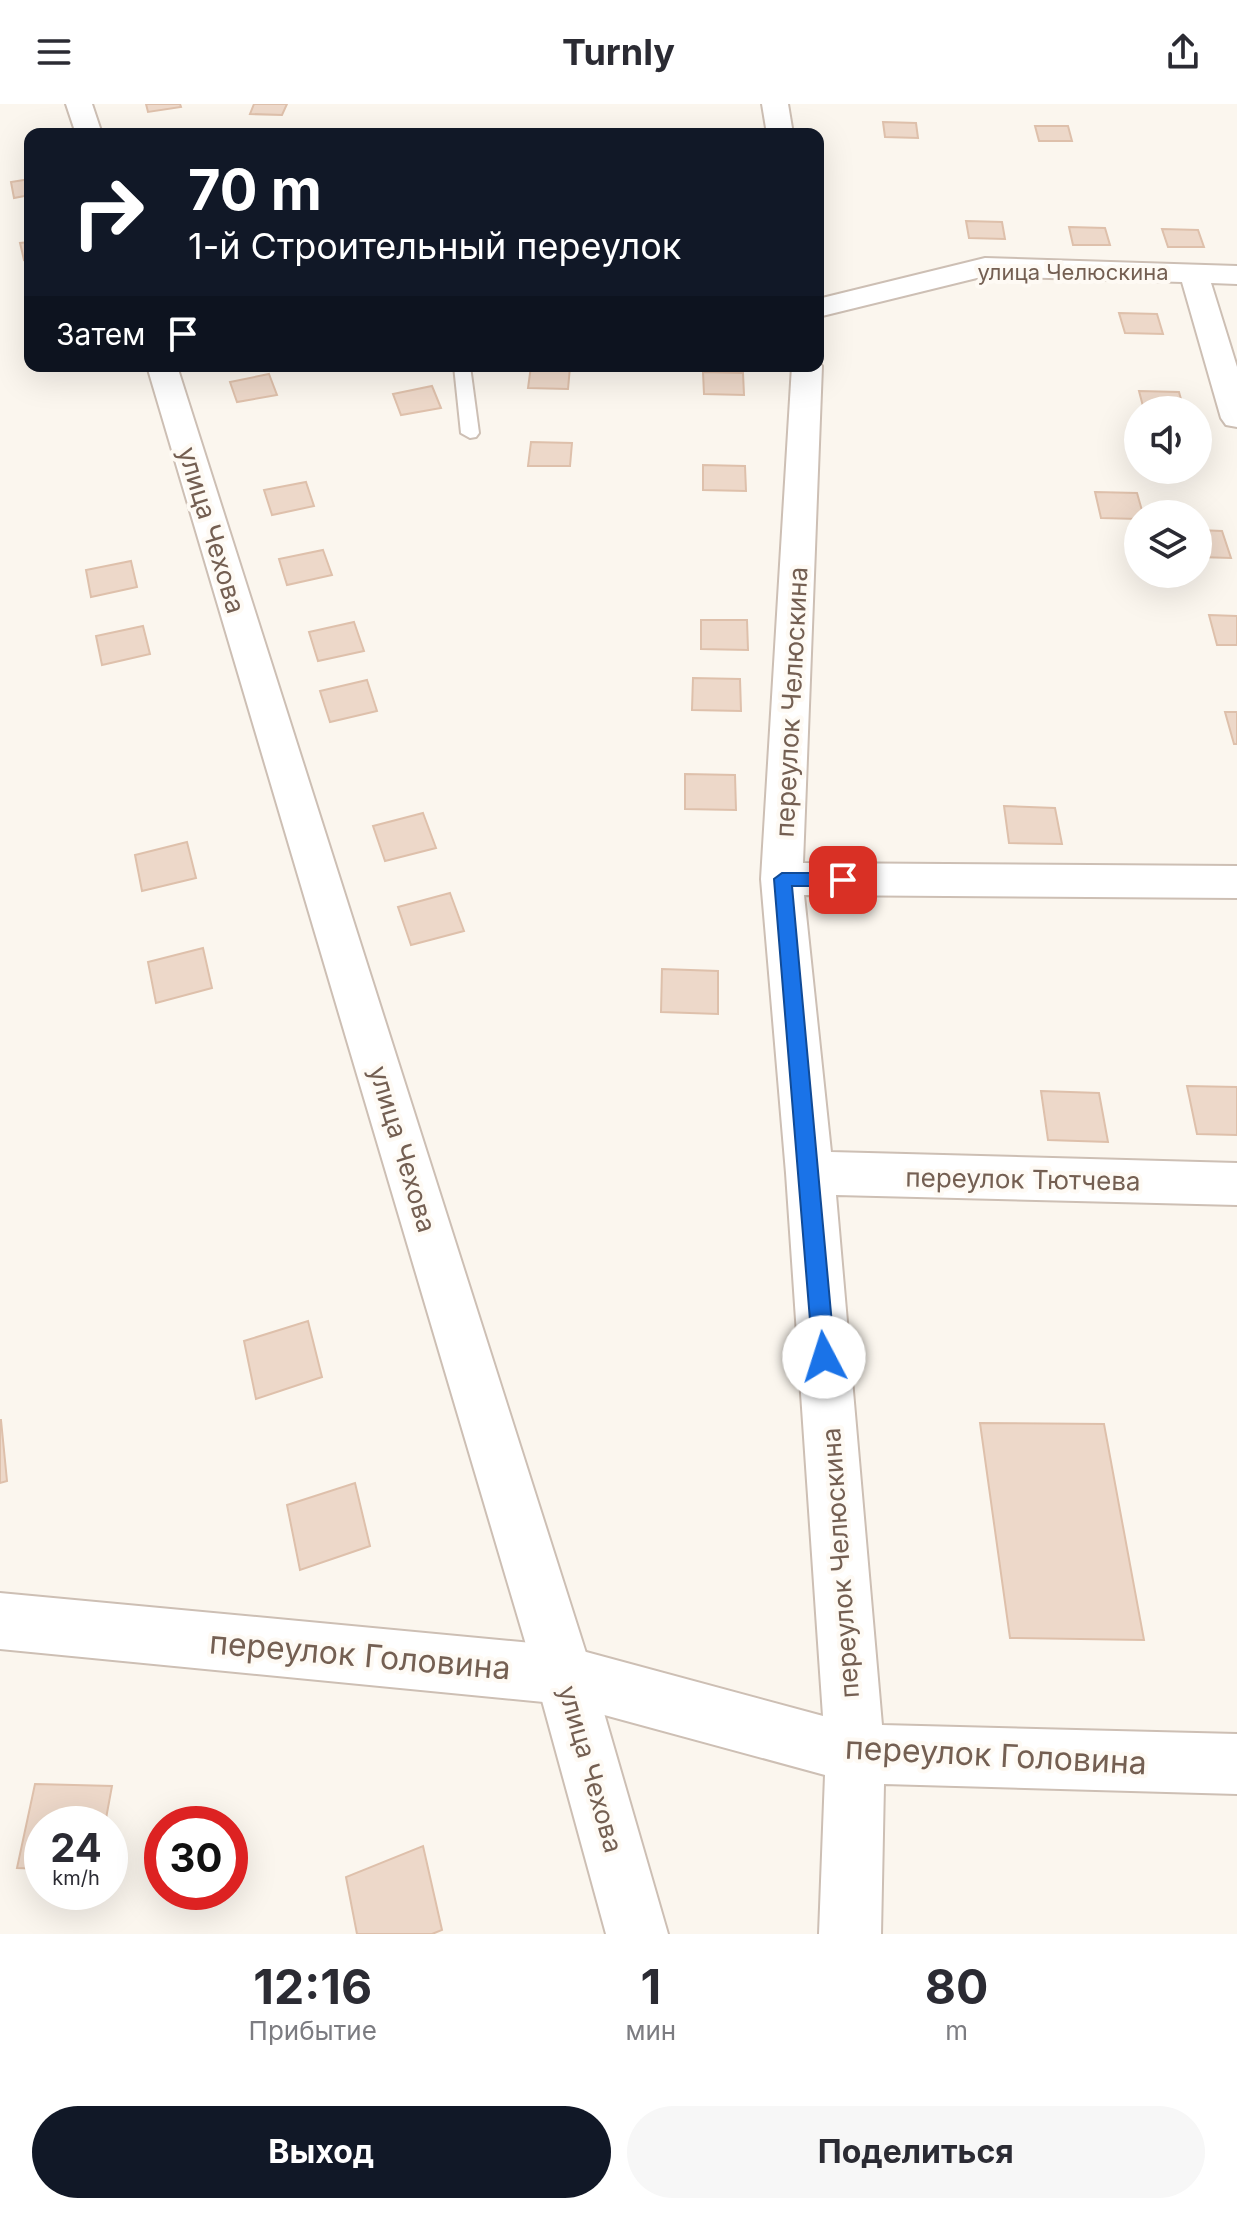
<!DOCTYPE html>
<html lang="ru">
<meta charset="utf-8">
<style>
:root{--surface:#fff;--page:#f7f7f7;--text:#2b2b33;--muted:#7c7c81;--accent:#111827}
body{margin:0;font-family:Inter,sans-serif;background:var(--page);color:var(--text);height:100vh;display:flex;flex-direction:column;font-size:30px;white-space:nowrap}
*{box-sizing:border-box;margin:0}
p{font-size:26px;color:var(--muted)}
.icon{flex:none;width:44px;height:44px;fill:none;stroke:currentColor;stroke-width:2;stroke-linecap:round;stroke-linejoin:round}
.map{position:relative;height:1830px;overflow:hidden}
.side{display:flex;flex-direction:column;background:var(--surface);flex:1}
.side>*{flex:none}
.guide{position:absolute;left:24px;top:24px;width:800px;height:244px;border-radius:16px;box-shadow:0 8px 32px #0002;background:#111827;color:#fff;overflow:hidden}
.controls{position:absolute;left:1124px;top:292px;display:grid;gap:16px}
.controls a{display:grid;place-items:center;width:88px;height:88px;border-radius:50%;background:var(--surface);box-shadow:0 8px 32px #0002;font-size:40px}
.speed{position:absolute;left:24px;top:1702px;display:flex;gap:16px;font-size:40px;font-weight:700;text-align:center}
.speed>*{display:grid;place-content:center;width:104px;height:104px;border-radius:50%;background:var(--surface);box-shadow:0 8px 32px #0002;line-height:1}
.speed small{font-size:20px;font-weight:400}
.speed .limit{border:12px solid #d22;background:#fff;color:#111}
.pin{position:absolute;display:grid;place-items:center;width:68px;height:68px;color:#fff;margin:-34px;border-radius:16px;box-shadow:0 4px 12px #0006}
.me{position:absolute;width:88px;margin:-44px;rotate:355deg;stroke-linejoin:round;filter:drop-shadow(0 0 6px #0008)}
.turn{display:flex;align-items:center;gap:28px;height:168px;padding:0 32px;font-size:36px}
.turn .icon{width:104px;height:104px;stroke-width:2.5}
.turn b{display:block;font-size:56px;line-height:68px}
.then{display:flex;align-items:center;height:76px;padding:0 32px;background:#0003;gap:16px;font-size:30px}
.eta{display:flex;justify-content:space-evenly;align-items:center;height:136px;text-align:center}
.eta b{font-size:48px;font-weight:700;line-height:56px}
.action{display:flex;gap:16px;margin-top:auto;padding:16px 32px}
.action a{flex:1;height:92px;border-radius:48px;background:var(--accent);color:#fff;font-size:32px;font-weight:700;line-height:92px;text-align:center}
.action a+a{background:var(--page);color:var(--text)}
header{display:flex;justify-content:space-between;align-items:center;height:104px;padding:0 32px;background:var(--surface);font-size:36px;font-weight:700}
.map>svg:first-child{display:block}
.building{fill:#edd8c9;stroke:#dec0ab;stroke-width:2}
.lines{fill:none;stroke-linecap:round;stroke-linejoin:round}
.service-casing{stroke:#cdbfb4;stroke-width:4}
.minor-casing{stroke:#cdbfb4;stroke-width:4}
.tertiary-casing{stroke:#cdbfb4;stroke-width:4}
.service{fill:#fff;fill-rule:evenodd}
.minor{fill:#fff;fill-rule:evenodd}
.tertiary{fill:#fff;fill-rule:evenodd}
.route{fill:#1a73e8;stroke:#114b97;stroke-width:2}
.labels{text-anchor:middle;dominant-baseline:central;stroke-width:8;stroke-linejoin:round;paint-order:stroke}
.far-street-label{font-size:22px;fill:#745f52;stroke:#fefaf4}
.street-label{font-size:26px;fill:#745f52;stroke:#fefaf4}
.near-street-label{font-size:32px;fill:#745f52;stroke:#fefaf4}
</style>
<header><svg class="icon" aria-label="menu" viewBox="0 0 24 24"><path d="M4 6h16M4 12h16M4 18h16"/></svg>Turnly<svg class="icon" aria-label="share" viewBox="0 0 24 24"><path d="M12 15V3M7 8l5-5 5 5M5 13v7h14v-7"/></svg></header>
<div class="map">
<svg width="1237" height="1830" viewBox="0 0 1237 1830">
<rect width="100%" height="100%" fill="#fbf6ee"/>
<g class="building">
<path d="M146,0H180L181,3L148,8Z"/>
<path d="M254,0H287L282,11L250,10Z"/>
<path d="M883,18L916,19L918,34L885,33Z"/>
<path d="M1035,22H1068L1072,37H1039Z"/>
<path d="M30,75V91L14,94L11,78Z"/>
<path d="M966,117L1002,118L1005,135L969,134Z"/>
<path d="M1069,123L1105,124L1110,141H1073Z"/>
<path d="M1162,125L1198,126L1204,143H1168Z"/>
<path d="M30,138V155L24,156L20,139Z"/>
<path d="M1119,209L1157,210L1163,230L1125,229Z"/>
<path d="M531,262L570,263L568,285L528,284Z"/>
<path d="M703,268L743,269L744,291L704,290Z"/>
<path d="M269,270L277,291L237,298L230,278Z"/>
<path d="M432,282L441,304L401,311L393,290Z"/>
<path d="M1139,287L1179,288L1184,306H1144Z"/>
<path d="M531,338L572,339L570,362H528Z"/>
<path d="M703,361L745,362L746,387L703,386Z"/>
<path d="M306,378L314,402L272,411L264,386Z"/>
<path d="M1095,388L1137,389L1143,410H1138V415L1101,414Z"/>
<path d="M1198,426L1222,427L1231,454L1198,453Z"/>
<path d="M323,446L332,471L287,481L279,455Z"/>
<path d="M131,457L137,483L91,493L86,466Z"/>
<path d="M1209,511L1237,512V541H1217Z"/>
<path d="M701,516H747L748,546L701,545Z"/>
<path d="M354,518L364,547L318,557L309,528Z"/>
<path d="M143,522L150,550L102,561L96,532Z"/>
<path d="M693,574L740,575L741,607L692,606Z"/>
<path d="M367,576L377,607L330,618L320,587Z"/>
<path d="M1225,608H1237V640H1234Z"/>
<path d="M685,670L735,671L736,706L685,705Z"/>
<path d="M1004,702L1055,704L1062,740L1009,739Z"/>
<path d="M423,709L436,744L385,757L373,722Z"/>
<path d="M187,738L196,774L142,787L135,751Z"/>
<path d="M450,789L464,827L411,841L398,803Z"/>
<path d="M203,844L212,884L156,899L148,858Z"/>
<path d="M662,865L718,867V910L661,908Z"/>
<path d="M1187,982L1237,983V1031L1197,1030Z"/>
<path d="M1041,987L1099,989L1108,1038L1048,1036Z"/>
<path d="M308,1217L322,1273L256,1295L244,1237Z"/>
<path d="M1,1316L7,1377L0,1379V1316Z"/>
<path d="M980,1319L1104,1320L1144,1536L1010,1534Z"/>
<path d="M355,1379L370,1442L300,1466L287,1401Z"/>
<path d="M35,1680L112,1682L105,1720H42V1765L17,1764Z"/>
<path d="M423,1742L442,1826L432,1830H357L346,1773Z"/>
</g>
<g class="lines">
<defs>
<path id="service" d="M454,262H470L479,329L476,333L470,334L461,329Z"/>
<g id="minor">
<path d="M762,0H788L793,30H767Z"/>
<path d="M985,154L1237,162V180L1211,179L1237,263V323L1226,321L1221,314L1182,178L985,172L818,213V195Z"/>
<path d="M818,256L822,262L803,759L1237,762V794L804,791L831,1048L1237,1059V1101L836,1091L882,1621L1237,1630V1690L884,1680L881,1830H819L825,1671L564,1600L0,1545V1489L564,1542L823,1612L786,1069L761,775L792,262H818Z"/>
</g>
<g id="tertiary">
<path d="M66,0H92L102,30H76Z"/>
<path d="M147,262H177L593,1571L668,1830H606L535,1571Z"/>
</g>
</defs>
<use href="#service" class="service-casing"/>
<use href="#minor" class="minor-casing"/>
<use href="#tertiary" class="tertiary-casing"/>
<use href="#service" class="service"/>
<use href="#minor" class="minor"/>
<use href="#tertiary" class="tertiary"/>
</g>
<path class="route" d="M782,769H843L852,776L843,782H792L835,1253L831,1260L824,1263L817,1260L813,1253L774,775Z"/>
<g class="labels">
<g class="far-street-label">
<text x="1073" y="168">улица Челюскина</text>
</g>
<g class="street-label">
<text transform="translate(212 426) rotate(73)">улица Чехова</text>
<text transform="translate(791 598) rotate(-87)">переулок Челюскина</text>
<text transform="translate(403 1045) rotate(73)">улица Чехова</text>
<text transform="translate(1023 1075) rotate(1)">переулок Тютчева</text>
<text transform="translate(840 1459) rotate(-94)">переулок Челюскина</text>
<text transform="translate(591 1665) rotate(74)">улица Чехова</text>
</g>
<g class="near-street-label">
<text transform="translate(360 1551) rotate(5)">переулок Головина</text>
<text transform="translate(996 1651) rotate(3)">переулок Головина</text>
</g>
</g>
</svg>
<div class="controls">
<a><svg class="icon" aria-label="sound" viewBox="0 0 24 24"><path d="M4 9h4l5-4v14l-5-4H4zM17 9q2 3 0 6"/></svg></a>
<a><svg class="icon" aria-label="layers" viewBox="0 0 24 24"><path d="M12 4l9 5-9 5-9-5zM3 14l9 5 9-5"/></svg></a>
</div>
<div class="speed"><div>24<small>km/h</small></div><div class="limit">30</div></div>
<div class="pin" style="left:843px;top:776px;background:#d93025"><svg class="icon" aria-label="arrive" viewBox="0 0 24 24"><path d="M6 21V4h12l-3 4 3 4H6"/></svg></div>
<svg class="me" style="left:824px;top:1253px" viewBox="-20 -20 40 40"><circle r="19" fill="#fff"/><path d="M0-13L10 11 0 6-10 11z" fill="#1a73e8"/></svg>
<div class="guide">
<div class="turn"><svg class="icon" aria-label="right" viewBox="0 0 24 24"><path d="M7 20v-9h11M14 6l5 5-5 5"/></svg><div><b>70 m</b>1-й Строительный переулок</div></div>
<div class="then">Затем<svg class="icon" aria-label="arrive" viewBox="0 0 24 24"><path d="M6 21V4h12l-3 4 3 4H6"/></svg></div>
</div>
</div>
<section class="side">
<div class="eta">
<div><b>12:16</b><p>Прибытие</p></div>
<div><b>1</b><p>мин</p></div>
<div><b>80</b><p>m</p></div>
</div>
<div class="action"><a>Выход</a><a>Поделиться</a></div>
</section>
